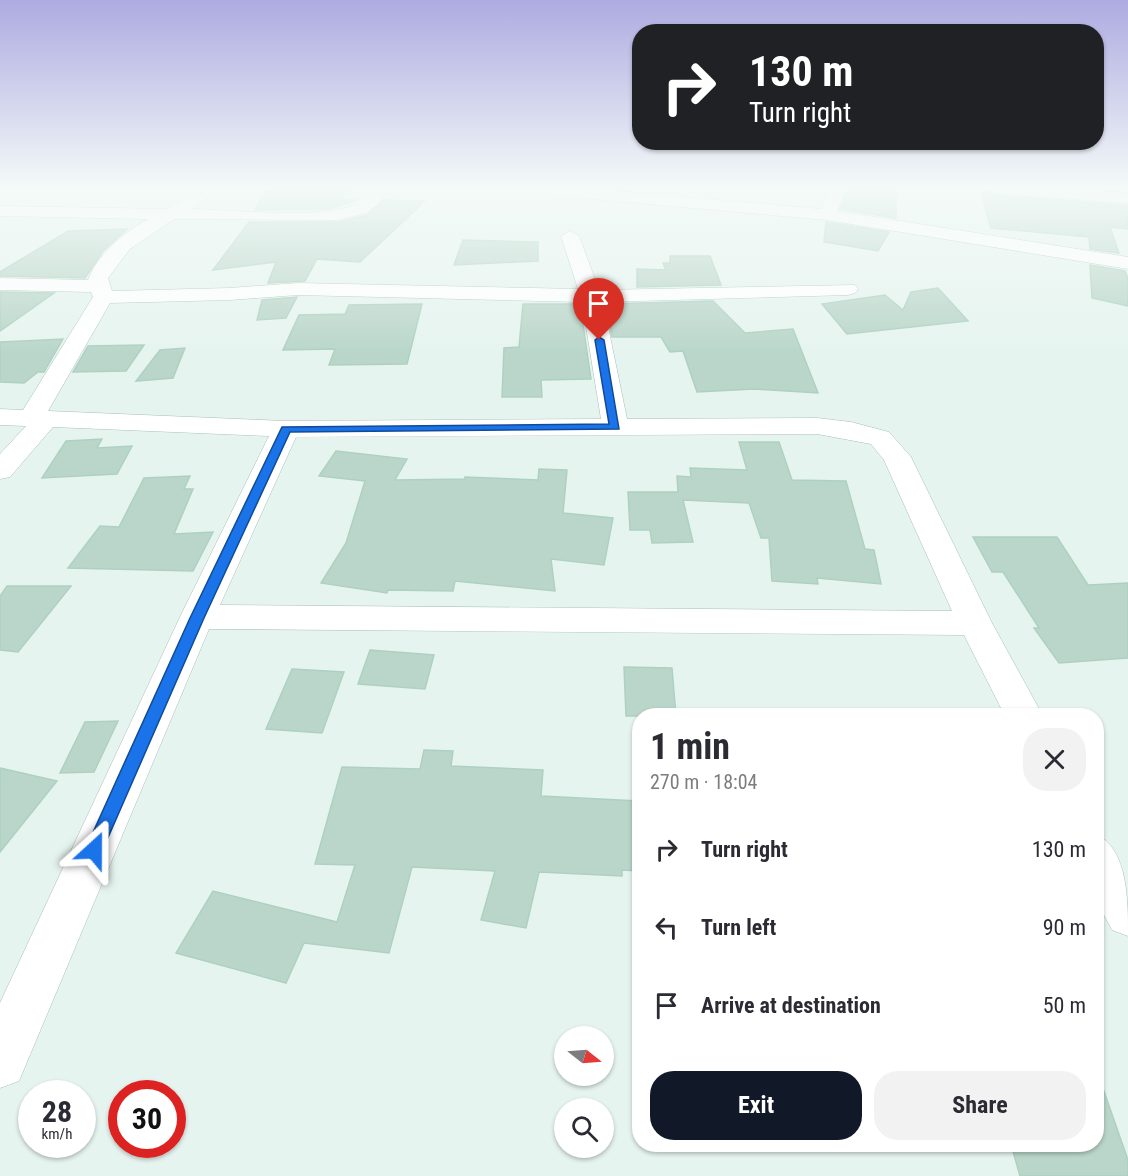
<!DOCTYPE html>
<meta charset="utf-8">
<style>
:root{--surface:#fff;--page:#f2f2f3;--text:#2b2b33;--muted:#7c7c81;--accent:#111827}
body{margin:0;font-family:"Roboto Condensed",sans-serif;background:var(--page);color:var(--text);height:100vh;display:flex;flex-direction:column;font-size:22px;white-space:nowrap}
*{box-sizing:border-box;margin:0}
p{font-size:20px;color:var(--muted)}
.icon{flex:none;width:33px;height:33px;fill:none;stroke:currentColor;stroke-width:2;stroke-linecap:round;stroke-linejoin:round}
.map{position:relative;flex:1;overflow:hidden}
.sheet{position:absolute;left:632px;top:708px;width:472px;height:444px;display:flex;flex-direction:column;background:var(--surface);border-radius:24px;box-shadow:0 2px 4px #0004}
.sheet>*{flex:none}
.banner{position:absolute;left:632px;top:24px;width:472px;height:126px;border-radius:24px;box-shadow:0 2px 4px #0004;background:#202124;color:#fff;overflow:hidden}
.needle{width:39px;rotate:107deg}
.fabs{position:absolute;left:554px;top:1026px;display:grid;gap:12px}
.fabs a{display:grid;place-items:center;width:60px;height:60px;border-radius:50%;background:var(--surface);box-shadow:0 2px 4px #0004;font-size:30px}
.speed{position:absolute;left:18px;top:1080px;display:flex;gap:12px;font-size:30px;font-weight:700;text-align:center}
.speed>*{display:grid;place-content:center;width:78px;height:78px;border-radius:50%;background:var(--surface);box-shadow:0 2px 4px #0004;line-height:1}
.speed small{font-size:15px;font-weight:400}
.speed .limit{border:9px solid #d22;background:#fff;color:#111}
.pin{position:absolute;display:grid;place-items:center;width:51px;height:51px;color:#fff;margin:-62px -26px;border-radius:50% 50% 50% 0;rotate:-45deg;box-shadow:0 0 6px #0007}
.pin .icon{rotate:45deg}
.me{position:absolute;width:66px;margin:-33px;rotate:24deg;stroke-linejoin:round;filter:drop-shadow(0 0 4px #0008)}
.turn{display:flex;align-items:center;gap:21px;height:126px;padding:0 18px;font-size:27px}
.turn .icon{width:78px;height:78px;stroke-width:2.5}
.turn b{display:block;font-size:42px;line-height:51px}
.round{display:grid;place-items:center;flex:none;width:63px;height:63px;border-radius:24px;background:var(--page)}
.head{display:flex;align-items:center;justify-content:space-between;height:102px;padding:0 18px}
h1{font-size:36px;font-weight:700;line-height:45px}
.action{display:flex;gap:12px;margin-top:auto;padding:12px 18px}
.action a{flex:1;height:69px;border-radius:24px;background:var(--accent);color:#fff;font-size:24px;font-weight:700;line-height:69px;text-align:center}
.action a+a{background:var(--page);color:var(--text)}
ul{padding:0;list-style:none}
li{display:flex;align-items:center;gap:18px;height:78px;padding:0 18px}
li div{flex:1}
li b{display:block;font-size:22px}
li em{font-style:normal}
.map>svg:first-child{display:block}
.building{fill:#bad6ca;stroke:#add1c1;stroke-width:1.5}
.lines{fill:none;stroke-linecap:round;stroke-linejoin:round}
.minor-casing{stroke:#a8c0b6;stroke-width:1}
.minor{fill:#fff;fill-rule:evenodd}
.route{fill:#1a73e8;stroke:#114b97;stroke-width:1.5}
</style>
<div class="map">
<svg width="1128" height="1176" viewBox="0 0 1128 1176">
<rect width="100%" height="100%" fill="#e6f4ef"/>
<g class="building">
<path d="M267,188H348L341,200H357L329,209L255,210Z"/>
<path d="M848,188H896V218L840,209Z"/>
<path d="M987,192L992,195L1127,205L1128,229L1110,227L1119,253L1090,249L1089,237L991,228L981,193Z"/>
<path d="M383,200L425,201L360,262L317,259L305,281L268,283L276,262L213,270L249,222H338L367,215Z"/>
<path d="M826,222H827L889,232L878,251L824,242Z"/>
<path d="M127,229L103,251L85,278L0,276V272L68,231Z"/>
<path d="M463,240L538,242V261L454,265Z"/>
<path d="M670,256H710L721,285L637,287V269L666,270L663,263H670Z"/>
<path d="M1090,265L1125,271L1128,279V306L1092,298Z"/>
<path d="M938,288L968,321L847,334L822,304L885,295L903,310L911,292Z"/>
<path d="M0,292L54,293L0,331Z"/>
<path d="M297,297L286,318L257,320L262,300Z"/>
<path d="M713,301L745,333L793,329L818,393L754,389L697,392L683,351L670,352L661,337H612L606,304Z"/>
<path d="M422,304L407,364L329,365L335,349L283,350L299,315L345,314L349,305Z"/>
<path d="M523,304H580L591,379L541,380L542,397H502L504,348L519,347Z"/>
<path d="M63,339L44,372H38L24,383L0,382V342Z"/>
<path d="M144,345L126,371L73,372L88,346Z"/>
<path d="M185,348L173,378L136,381L160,350Z"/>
<path d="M102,439L97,448L132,446L117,474L42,478L66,441Z"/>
<path d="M739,442H779L792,480L846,481L865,549L874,550L881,584L817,578L818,584L772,581L769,538H761L749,503L683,500L693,542L652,543L650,530H630L628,492H678L677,476L691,477L690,468L747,470Z"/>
<path d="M336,451L407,459L395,480L465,479V477L538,480L539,469L567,470L563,513L613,518L604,565L551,559L555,591L455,581L453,591L388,590L387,593L321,583L346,543L365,481L319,476Z"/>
<path d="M190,476L184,489H193L174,534L213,532L193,571L68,568L100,526L119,527L144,478Z"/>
<path d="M973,537H1057L1088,585L1128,583V658L1059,663L1034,628H1039L1003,572H992Z"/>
<path d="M7,586H71L18,652L0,650V596Z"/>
<path d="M370,650L434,655L425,689L358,684Z"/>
<path d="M624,667L672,668L676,716H626Z"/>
<path d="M292,669L344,672L322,733L266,729Z"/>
<path d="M118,721L94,772L60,773L85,722Z"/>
<path d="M424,750L453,751L451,766L543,770L541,796L639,801V871L622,870V876L539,872L526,928L481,920L495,871L412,867L389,953L304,943L286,983L176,953L213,891L337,922L355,865L315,864L342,767L420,769Z"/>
<path d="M0,768L57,781L0,852Z"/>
<path d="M1100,1080L1128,1160V1176H1020L1011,1144H1096V1081Z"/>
</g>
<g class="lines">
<defs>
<g id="minor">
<path d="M203,188H222L192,209C236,210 306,218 346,208C360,205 365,192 377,189L385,194L378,204L366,213L337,220L174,219L130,249L108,278L112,291L230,288L298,283L578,289L561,236L570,231L579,236L599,290L855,285L858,289L855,293L848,295L603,302L627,419L817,418L851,422L889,432L911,457L992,623L1043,716H1005L964,635L209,629L19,1081L0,1088V1003L180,617L269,436L53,427L10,477L0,479V454L26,426L0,425V409L23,410L93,297L91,292L0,290V278L88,280C97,254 125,232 148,219L0,216V206L167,209ZM298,295L582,302L601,419L286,421L48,411L110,303L230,300ZM817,434L871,444L884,460L952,611L220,605L296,437Z"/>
<path d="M517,188H582L821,209L830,188H846L837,211L1128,257V269L827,220L525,193Z"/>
<path d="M984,188H1061L1128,193V203L992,193Z"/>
<path d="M1096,834C1128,849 1128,900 1128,936L1112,930L1096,900Z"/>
</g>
</defs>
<use href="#minor" class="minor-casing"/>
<use href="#minor" class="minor"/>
</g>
<linearGradient id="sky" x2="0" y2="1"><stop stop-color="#adabe1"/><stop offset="0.53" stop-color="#f4faf8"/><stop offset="1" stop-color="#f4faf8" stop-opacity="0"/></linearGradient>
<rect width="1128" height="353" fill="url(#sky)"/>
<path class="route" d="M599,337L604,340L619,429L290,432L204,618L100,856L94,858L87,856L85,850L190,618L282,427L609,424L595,340Z"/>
</svg>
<div class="fabs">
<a><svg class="needle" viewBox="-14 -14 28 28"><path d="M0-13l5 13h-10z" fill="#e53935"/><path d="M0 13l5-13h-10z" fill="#7c7c81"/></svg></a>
<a><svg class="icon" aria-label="search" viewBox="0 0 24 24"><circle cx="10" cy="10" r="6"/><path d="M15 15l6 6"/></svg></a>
</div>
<div class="speed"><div>28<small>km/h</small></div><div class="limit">30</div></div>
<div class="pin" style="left:599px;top:340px;background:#d93025"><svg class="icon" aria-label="arrive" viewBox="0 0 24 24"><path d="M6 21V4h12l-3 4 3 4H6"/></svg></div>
<svg class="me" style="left:94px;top:850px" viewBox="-20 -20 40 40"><path d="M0-17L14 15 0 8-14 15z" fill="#1a73e8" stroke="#fff" stroke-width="4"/></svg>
<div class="banner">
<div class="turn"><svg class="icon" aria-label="right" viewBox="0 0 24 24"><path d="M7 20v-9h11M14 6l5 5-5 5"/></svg><div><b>130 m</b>Turn right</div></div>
</div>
<section class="sheet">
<div class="head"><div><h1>1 min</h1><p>270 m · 18:04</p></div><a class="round"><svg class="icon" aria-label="close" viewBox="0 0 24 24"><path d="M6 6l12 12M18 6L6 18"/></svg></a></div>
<ul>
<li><svg class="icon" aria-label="right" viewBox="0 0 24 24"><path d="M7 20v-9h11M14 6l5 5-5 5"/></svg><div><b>Turn right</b></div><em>130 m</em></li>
<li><svg class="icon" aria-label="left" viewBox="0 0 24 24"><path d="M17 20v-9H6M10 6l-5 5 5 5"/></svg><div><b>Turn left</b></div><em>90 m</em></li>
<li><svg class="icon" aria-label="arrive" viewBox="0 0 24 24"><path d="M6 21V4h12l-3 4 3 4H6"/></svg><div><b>Arrive at destination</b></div><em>50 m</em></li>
</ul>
<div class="action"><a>Exit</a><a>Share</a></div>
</section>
</div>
